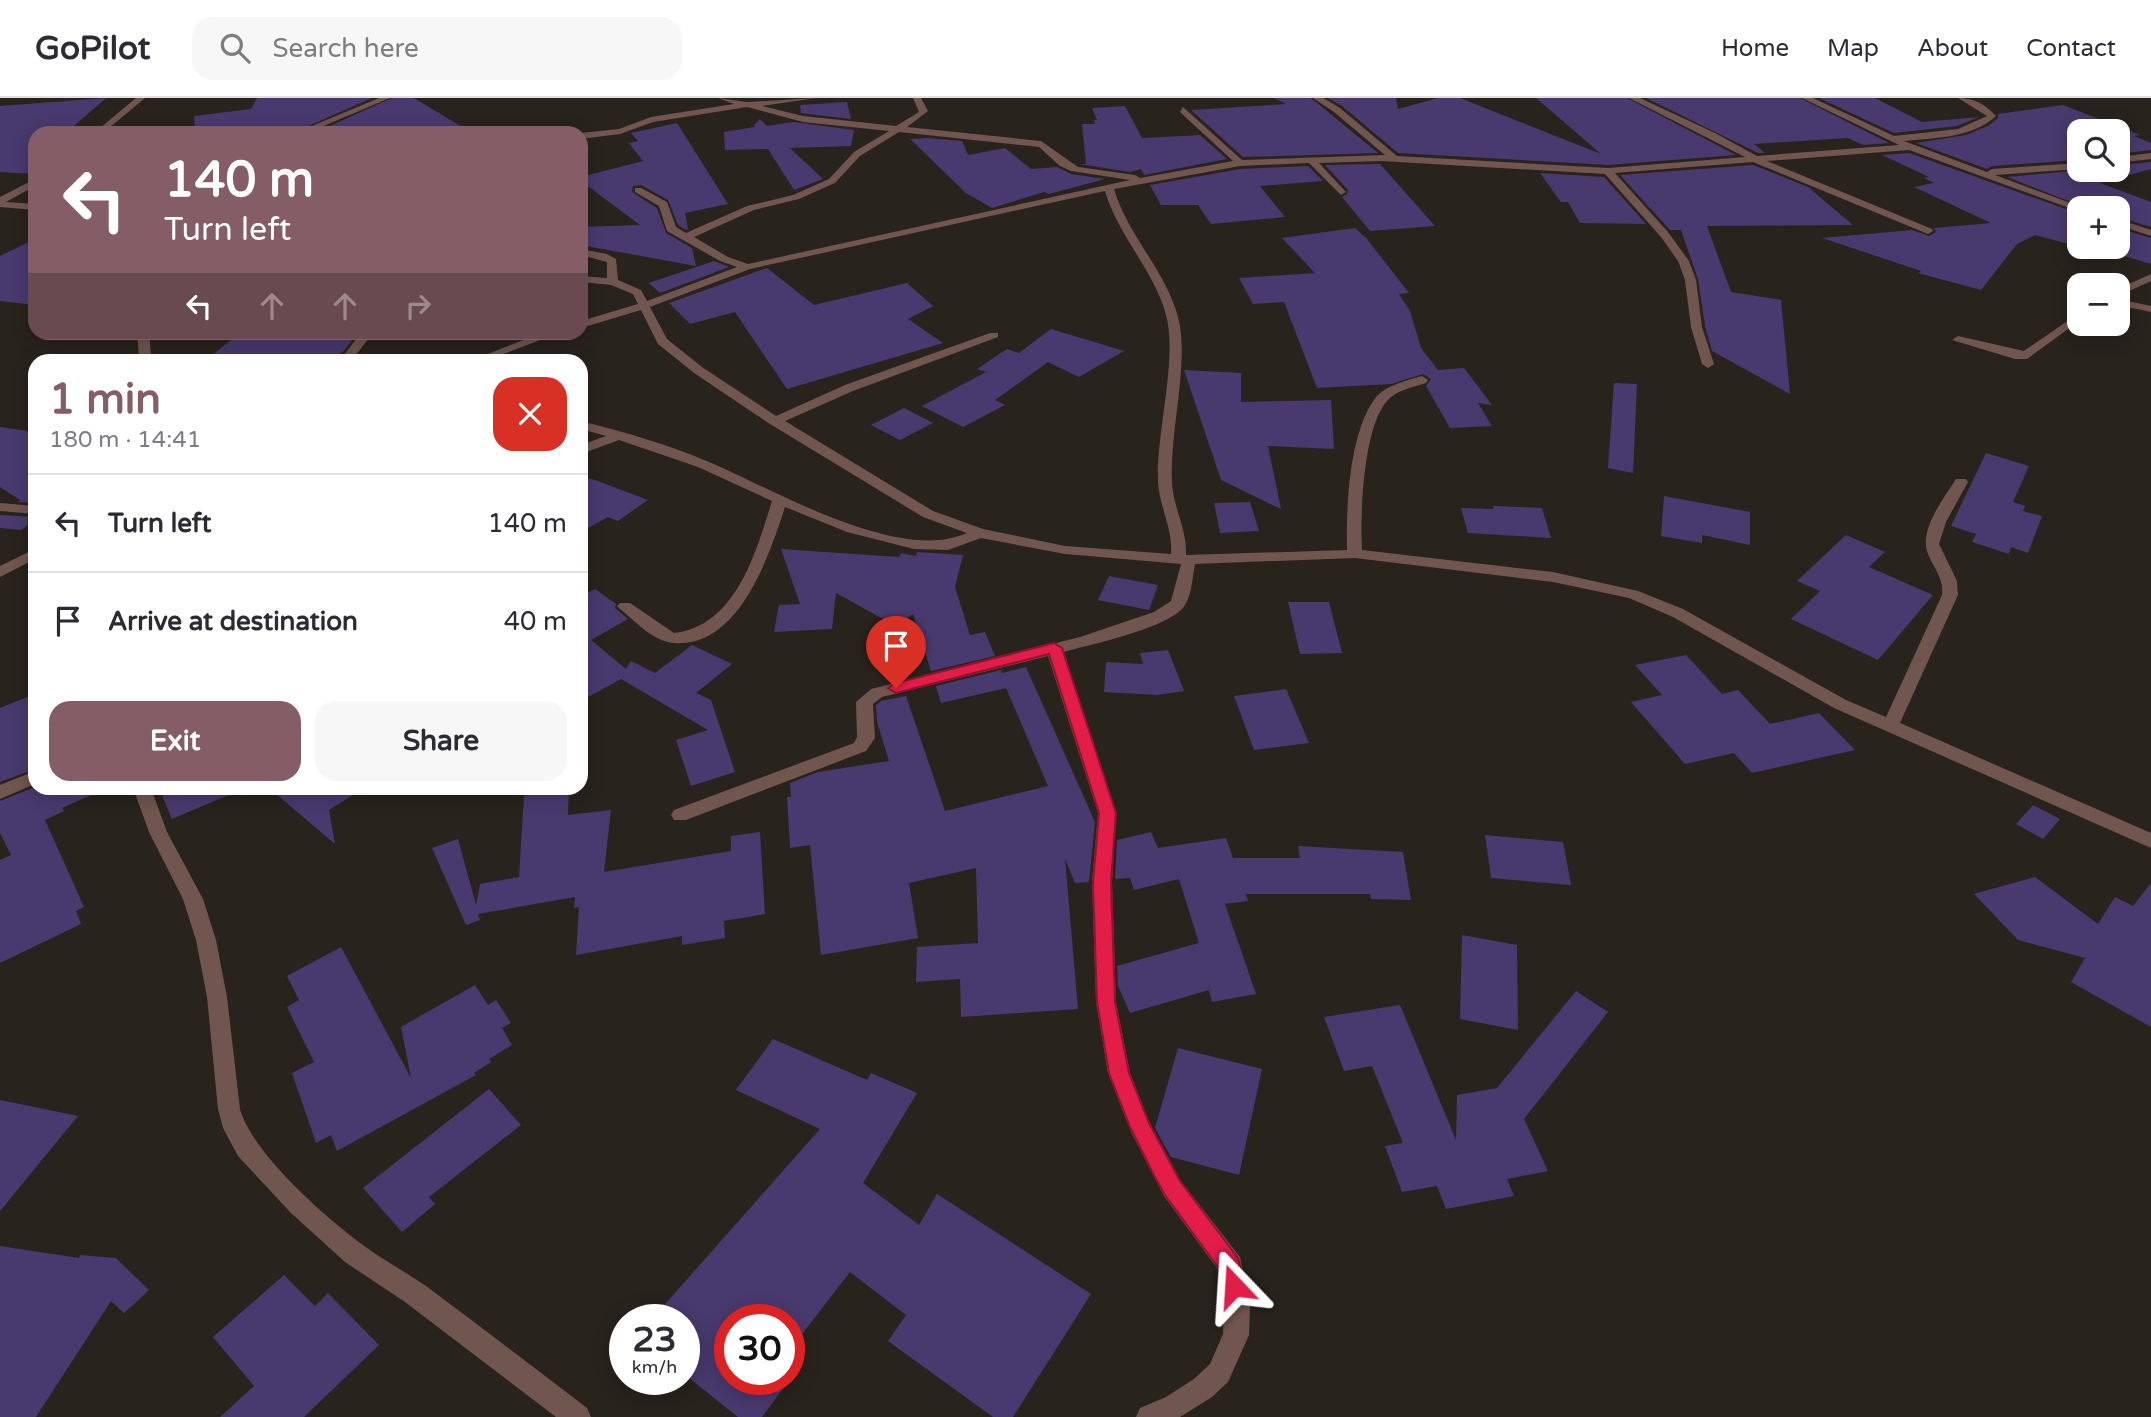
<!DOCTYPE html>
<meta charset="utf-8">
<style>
:root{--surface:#fff;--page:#f7f7f7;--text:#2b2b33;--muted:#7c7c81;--line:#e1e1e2;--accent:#855d66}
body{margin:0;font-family:"Varela Round",sans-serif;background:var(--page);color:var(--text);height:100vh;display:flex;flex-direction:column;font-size:26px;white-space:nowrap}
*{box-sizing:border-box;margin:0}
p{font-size:23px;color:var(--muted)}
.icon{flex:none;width:38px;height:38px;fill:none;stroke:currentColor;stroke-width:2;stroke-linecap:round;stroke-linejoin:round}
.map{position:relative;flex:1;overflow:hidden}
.side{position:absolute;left:28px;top:256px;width:560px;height:441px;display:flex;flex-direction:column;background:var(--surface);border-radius:21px;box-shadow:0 4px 18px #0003}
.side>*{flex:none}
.guide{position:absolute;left:28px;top:28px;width:560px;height:214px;border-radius:21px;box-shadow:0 4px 18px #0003;background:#855d66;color:#fff;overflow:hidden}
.controls{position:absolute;left:2067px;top:21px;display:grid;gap:14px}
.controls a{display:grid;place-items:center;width:63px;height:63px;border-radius:14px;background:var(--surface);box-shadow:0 4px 18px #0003;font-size:35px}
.speed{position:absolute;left:609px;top:1206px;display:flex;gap:14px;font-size:35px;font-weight:700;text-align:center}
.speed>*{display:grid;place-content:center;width:91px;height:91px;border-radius:50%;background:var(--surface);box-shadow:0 4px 18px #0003;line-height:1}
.speed small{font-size:18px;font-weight:400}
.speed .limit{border:10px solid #d22;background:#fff;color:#111}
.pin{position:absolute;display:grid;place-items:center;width:60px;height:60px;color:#fff;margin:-72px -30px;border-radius:50% 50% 50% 0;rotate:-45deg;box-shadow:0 0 7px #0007}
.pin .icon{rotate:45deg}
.me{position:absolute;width:77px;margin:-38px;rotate:340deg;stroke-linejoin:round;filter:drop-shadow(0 0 5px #0008)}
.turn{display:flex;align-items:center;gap:24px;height:147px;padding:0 21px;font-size:32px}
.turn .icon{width:91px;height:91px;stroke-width:2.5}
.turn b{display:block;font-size:49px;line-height:60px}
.lanes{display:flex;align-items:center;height:66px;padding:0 21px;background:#0003;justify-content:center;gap:35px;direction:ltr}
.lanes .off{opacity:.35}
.round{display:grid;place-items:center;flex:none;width:74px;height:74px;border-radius:21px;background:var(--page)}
.headline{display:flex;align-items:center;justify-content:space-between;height:119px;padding:0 21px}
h1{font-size:42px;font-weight:700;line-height:52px;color:var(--accent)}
.cta{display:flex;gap:14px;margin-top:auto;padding:14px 21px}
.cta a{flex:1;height:80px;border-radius:21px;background:var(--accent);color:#fff;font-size:28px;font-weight:700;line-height:80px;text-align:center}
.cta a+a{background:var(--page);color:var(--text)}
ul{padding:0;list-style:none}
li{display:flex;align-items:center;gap:21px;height:98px;padding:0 21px;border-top:2px solid var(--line)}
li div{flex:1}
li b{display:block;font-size:26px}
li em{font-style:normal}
header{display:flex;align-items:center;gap:42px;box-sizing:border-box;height:98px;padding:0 35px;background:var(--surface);border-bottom:2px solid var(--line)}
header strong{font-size:33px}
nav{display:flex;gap:38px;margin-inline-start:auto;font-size:24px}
.search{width:490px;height:63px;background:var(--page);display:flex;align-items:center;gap:18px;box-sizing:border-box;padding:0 24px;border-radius:21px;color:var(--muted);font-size:26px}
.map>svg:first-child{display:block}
.building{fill:#483a6e}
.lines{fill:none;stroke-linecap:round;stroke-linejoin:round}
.street{fill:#71554f;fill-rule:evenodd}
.route{fill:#e11d48;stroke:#92132f;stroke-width:2}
</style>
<header>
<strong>GoPilot</strong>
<div class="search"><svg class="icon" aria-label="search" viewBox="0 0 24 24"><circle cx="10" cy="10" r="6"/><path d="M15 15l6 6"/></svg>Search here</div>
<nav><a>Home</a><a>Map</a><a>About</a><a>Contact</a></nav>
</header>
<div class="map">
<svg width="2151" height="1319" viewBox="0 0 2151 1319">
<rect width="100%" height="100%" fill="#29231d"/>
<g class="building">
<path d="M106,0L66,35H35V76L0,74V8Z"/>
<path d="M257,0H372L293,35H195L194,18L251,11Z"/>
<path d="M392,0H414L472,35H314Z"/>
<path d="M1274,0H1311L1378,55L1243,59L1191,12L1286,6Z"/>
<path d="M1328,0H1396L1398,11L1438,0H1460L1601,56L1536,0H1627L1736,57L1608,67L1398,55L1342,8Z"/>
<path d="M1646,0H1800L1889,45L1863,47L1848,40L1754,46L1765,55H1758Z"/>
<path d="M1819,0H1875L1922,24L1979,19L1957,28L1894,35Z"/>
<path d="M847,4L851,21L801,15L800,7Z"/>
<path d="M2063,7L2140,37L2134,38L2151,45V52L2118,56V33H2079V62L1992,68L1987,71L1916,45L1966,37L1988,28L1998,20V16Z"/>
<path d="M1125,8L1142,40L1200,37L1227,61L1144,77L1141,71L1130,74L1079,66H1086L1082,26H1095L1094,22H1097L1092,10Z"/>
<path d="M760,21L767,28L793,24L854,32L851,48L790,50L823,81L794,92L768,51L725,52L724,34L755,29L754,27Z"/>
<path d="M677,25L728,106L685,115L688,131L686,132L678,127L668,102L641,87L633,88L632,94L657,110L666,135L692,150L696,168L581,147V129L640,127L581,83V79L643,63L629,45L638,43L631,35Z"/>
<path d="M928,40L962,43L968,57L1005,50L1031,71L1057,69L1071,76L1105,81L1049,96L1044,94L992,110L966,95L910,41Z"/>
<path d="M1909,55L2074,114H2079L2080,149L2035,137L2017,146L1981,192L1918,175L1921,173L1822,140L1912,132L1929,138L1936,134L1934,130L1991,125L1914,89L1934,85L1924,80L1929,79L1882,57Z"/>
<path d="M2151,64V71L2100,85L2151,104V129L2118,119V110H2086L2007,79L2081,72H2118V67Z"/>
<path d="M1380,66L1435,128L1370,133L1342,99L1347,96L1348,92L1325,67Z"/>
<path d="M1753,67L1808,89L1853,127L1707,128L1731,194L1781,202L1790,296L1712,253L1705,228L1698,181L1681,132H1670L1620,77Z"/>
<path d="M1308,68L1323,83L1260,88L1285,119L1211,126L1198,107H1161L1150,87L1240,71Z"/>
<path d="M1540,75L1604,79L1646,126L1580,125L1568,104H1561Z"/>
<path d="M1355,130L1367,141L1409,195L1399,196L1410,213L1421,250L1438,272L1464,270L1492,307L1478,305L1492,328L1450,330L1426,288L1431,281L1423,276L1391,286L1317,290L1284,204L1253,206L1239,180L1315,175L1282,140Z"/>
<path d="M2118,130L2151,140V166L2095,149H2118Z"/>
<path d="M35,141V207L0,203V158Z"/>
<path d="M714,163L729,169L660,195L649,185Z"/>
<path d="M767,170L814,207L907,185L933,208L908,221L943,245L787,291L735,214L690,226L669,205Z"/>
<path d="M1051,231L1124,253L1079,279L1048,264L995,302L1005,307L963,329L922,308L986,274L977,271L1007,251L1019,255Z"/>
<path d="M241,234H353L354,240L343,254L323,262H206Z"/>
<path d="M1184,272L1241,275V304L1331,302L1334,351L1268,348L1281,411L1221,382Z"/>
<path d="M1614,285L1637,286L1633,375L1608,370Z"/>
<path d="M904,310L933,325L900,342L871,327Z"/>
<path d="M0,329L35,334V405L18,404L20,402L0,389Z"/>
<path d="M1986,355L2029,368L2013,404L2025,408L2023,413L2042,418L2028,455L2011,449L2009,456L1972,444L1976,436L1951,428Z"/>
<path d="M581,379L595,382L648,402L618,423L608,419L581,434Z"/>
<path d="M1664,398L1750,414V447L1702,437V445L1661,438Z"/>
<path d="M1250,404L1259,433L1220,435L1214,405Z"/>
<path d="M1493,408L1542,410L1551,440L1468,435L1461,410L1494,411Z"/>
<path d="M0,417L35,419V422L21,432L0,430Z"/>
<path d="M1846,437L1885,454L1869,469L1933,497L1878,562L1791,521L1820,493L1797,483Z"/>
<path d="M781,451L899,459L901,455L916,458L917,454L963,457L955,489L970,537L985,534L995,558L931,573L913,516L896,528L836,495L832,531L774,534L779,507L800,506Z"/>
<path d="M1109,478L1158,487L1149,512L1098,502Z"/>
<path d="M595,491L616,506L615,510L628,521L591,542L626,571L631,563L655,575L692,547L732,566L696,595L711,602L735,674L691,688L676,642L708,632L621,581L581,603V498Z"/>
<path d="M1288,504H1329L1342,555L1300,556Z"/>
<path d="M1168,552L1184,593L1157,597L1104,594L1106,564L1143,566L1140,555Z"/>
<path d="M1686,557L1722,596L1738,592L1770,626L1819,615L1855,652L1752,675L1734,655L1685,666L1631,604L1662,597L1635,567Z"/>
<path d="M1026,569L1095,724L1089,784L1075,785L1065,760L1078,911L961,919L960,881L916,884L917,849L978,845L976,770L909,785L918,840L821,857L810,747L790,750L787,699H791L790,685L818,674L889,663L877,624L876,607L881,603L906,598L945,713L1048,688L1006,590L941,605L936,588L1001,572L1002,575Z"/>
<path d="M1286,591L1309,645L1254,652L1234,598Z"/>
<path d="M35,596V671L0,684V610Z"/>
<path d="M35,689L107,690L62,710L64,713L45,722L84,809L76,813L81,826L0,865V762L11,757L0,735V703Z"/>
<path d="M159,690H245L172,721Z"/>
<path d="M269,690H364L329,712L335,746Z"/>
<path d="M569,690L568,717L611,712L604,774L731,753V738L760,734L765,816L724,823L725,840L682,847V838L576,857L579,809L574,810L575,799L478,816L480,822L466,827L432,750L458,741L476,807L480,786L519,779L524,698Z"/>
<path d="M2033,707L2060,721L2043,741L2016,726Z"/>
<path d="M1151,734L1158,750L1226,740L1233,760H1300L1298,748L1403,754L1411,802L1371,801L1370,796H1246L1248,803L1225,806L1256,896L1212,904L1209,892L1130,915L1118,888L1117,868L1199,845L1179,781L1134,792L1130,780L1115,781L1117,742Z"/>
<path d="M1485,737L1563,744L1571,787L1491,780Z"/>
<path d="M2035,779L2098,826L2115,799L2133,808L2151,785V929L2071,884L2085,860L2018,842L1974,796Z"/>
<path d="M1462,837L1517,847L1518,932L1460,921Z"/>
<path d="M341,849L411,980L401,929L475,887L488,907L496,902L511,925L502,930L512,947L489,961L491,964L474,975L476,977L337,1053L331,1037L316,1045L292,975L314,964L287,909L299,902L287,878Z"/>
<path d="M1576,893L1608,914L1524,1021L1548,1073L1507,1081L1514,1098L1446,1111L1437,1088L1402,1094L1385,1048L1403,1045L1372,968L1344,973L1324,919L1400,907L1456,1042L1457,997L1497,990Z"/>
<path d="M773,941L867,982L871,975L917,995L863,1085L919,1127L937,1096L1091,1196L1013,1319H993L888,1243L906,1217L850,1174L789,1253V1222H730V1281H790L762,1319H738L684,1276V1222H651L820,1031L736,992Z"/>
<path d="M1178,950L1262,971L1239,1077L1171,1059L1155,1030Z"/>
<path d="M489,991L521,1027L429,1099L435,1106L402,1134L363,1090Z"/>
<path d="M0,1002L78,1018L0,1113Z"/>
<path d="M0,1148L79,1160L80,1157L116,1160L149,1192L124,1215L111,1203L36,1319H0Z"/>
<path d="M284,1177L315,1208L328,1195L379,1247L304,1319H220L254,1288L213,1239Z"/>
</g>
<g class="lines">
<g class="street">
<path d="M136,0H145L103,35H94Z"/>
<path d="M379,0H390L307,35H295Z"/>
<path d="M718,0L747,4L816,0L762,8L803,18L896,28L919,14L913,0H921L928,13L907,29L1041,43L1078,69L1135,77L1140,80L1233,63L1180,14L1183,9L1242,62L1385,57L1334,14L1313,0H1323L1340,10L1397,58L1608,70L1745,59L1629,0H1640L1715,35L1757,58L1899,47L1802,0H1813L1894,38L1958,31L1987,18L1958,0C1974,0 1985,6 1996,18C1973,40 1934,40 1904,43L1987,74L1992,71L2079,65V71L1995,77L2084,110L2075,112L1909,52L1767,63L1932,131L1933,133L1928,136L1753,64L1615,75L1668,134L1689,163L1696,182L1702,229L1714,266L1708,270L1702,266L1691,229L1685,182L1678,163L1661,139L1605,76L1381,63L1319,65L1346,94L1341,97L1309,65L1240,68L1114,91C1128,138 1166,173 1178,219C1190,264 1169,335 1172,384C1173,409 1187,431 1186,457L1347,452C1346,410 1349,331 1377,298C1387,287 1408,282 1422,278L1428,282L1426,285C1414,289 1396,292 1387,303C1363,330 1360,417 1362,452L1553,474L1638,493L1683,511L1846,602L1886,619L1942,497C1944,480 1934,471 1928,456C1918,433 1944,400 1956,381H1966L1968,384L1946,424L1939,446L1957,483L1958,497L1900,625L2151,735V750L1834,610L1673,519L1629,500L1553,484L1355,460L1195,466C1192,480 1192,502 1181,512C1159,532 1093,546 1063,554L1116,715L1112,784L1116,904L1130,975L1149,1024L1180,1082L1240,1159L1250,1208L1249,1237L1228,1284L1212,1299L1180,1319H1136L1140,1310L1166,1299L1194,1281L1210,1266L1223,1236L1224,1208L1219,1173L1164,1098L1132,1036L1108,975L1096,904L1092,784L1098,715L1048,558L882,599L873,606L875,640L866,653L686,722H674L671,717L674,712L854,645L857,639L856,604L871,591L1080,539L1154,514L1171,503L1181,466L1065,456L981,440L948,452L914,451L847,434L785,409C769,458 739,550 674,545C654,544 635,523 620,511L617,508L620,505H630L674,535C736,528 756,454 772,403L698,369L619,342L581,356V347L606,338L581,331V323C624,334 667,346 709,364C773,391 899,466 967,435L923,419L770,326L694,275L658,246L641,212L581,230V223L638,206L633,196L611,187L581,184V178L607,180V164L581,157V151L607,156L616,161L618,182L641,192L647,203L737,169L720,163L667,133L659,108L635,94V90H641L667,104L676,129L686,135L747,108L793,97L829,81L854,54L889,33L803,24L747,9L653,24L620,36L581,41V35L619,31L651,19L734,6ZM899,34L1039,49L1060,68L1071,73L1130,82L748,166L728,159L694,139L754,112L799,101L835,85L860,58ZM1105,93C1118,138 1154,172 1166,217C1178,260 1156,335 1158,383C1159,408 1173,431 1171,456L1065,448L983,431L933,413L785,323L853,293L998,239V235H990L845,287L776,318L702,269L667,241L650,209L750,171Z"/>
<path d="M2151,55V61L2118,65V59Z"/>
<path d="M35,81V88L6,104L35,106V112L0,109V99Z"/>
<path d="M2118,121L2151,132V138L2118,127Z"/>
<path d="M2151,176V183L2118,198V191Z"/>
<path d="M2118,201L2151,208V214L2118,207Z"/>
<path d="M2079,215V223L2027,261H2015L1952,242L1958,238L2024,253Z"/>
<path d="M137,234H149L151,257L156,262H143L139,258Z"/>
<path d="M355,234H367L369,240L352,262H340L357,240Z"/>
<path d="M544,234H561L488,262H472Z"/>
<path d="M0,405L35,408V416L0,413Z"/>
<path d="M35,451V461L0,479V468Z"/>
<path d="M35,673V686L0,701V687Z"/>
<path d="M133,690H151L167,734L203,801L216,842L227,899L240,1011C252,1055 326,1120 363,1147C383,1162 406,1174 426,1188C480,1228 533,1269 587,1310L591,1319H556L405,1204L345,1164L291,1115L238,1058L223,1030L218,1011L207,899L196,842L183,801L149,734Z"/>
</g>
</g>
<path class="route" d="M1054,545L1062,550L1116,715L1111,784L1115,904L1129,975L1149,1025L1180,1083L1238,1160L1245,1188L1242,1196L1234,1199L1226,1196L1220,1172L1165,1097L1154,1077L1130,1029L1109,975L1097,904L1093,784L1099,715L1049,556L896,595L888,590L896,585Z"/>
</svg>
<div class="controls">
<a><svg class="icon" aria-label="search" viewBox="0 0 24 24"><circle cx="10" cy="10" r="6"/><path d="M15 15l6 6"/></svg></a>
<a>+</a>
<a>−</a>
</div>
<div class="speed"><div>23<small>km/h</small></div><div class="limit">30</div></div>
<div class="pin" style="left:896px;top:590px;background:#d93025"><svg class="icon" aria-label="arrive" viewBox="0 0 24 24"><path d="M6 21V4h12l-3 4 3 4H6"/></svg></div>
<svg class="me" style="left:1234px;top:1188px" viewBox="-20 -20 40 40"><path d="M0-17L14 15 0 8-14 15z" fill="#e11d48" stroke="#fff" stroke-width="4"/></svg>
<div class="guide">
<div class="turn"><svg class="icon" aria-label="left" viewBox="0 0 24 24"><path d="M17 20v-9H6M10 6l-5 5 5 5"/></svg><div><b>140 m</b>Turn left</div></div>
<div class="lanes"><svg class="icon" aria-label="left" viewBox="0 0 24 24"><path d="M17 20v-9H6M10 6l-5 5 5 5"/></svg><svg class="icon off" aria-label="ahead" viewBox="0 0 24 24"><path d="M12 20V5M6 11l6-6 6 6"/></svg><svg class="icon off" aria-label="ahead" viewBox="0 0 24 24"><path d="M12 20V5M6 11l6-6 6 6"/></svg><svg class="icon off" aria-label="right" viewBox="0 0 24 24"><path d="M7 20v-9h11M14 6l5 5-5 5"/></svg></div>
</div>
<section class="side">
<div class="headline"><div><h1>1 min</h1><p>180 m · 14:41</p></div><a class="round" style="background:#d93025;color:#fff"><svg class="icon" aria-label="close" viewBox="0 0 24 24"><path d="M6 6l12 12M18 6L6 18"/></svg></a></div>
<ul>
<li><svg class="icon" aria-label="left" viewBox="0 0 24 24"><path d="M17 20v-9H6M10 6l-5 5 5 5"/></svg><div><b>Turn left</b></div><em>140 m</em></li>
<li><svg class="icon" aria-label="arrive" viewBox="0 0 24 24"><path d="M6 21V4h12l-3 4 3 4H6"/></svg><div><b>Arrive at destination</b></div><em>40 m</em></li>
</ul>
<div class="cta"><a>Exit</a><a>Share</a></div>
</section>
</div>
